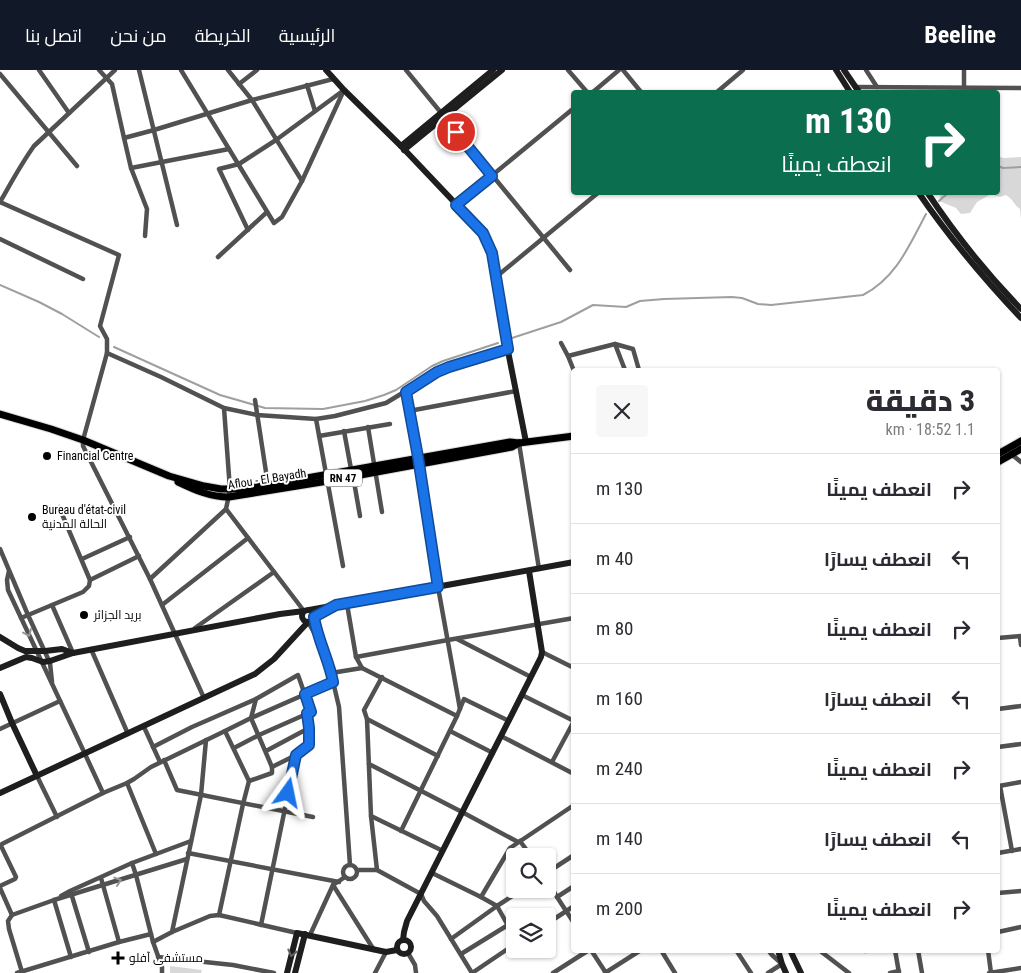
<!DOCTYPE html>
<html lang="ar">
<meta charset="utf-8">
<style>
:root{--surface:#fff;--page:#f7f7f7;--text:#2b2b33;--muted:#7c7c81;--line:#e1e1e2;--accent:#111827}
body{margin:0;font-family:"Roboto Condensed",Cairo,sans-serif;background:var(--page);color:var(--text);direction:rtl;height:100vh;display:flex;flex-direction:column;font-size:19px;white-space:nowrap}
*{box-sizing:border-box;margin:0}
p{font-size:16px;color:var(--muted)}
.icon{flex:none;width:28px;height:28px;fill:none;stroke:currentColor;stroke-width:2;stroke-linecap:round;stroke-linejoin:round}
.map{position:relative;flex:1;overflow:hidden;direction:ltr}
.details{position:absolute;left:571px;top:298px;width:429px;height:585px;display:flex;flex-direction:column;background:var(--surface);border-radius:5px;box-shadow:0 1px 4px #0004;direction:rtl}
.details>*{flex:none}
.banner{position:absolute;left:571px;top:20px;width:429px;height:105px;border-radius:5px;box-shadow:0 1px 4px #0004;direction:rtl;background:#0b6e4f;color:#fff;overflow:hidden}
.controls{position:absolute;left:506px;top:778px;display:grid;gap:10px}
.controls a{display:grid;place-items:center;width:50px;height:50px;border-radius:5px;background:var(--surface);box-shadow:0 1px 4px #0004;font-size:25px}
.pin{position:absolute;display:grid;place-items:center;width:42px;height:42px;color:#fff;margin:-21px;border:2px solid #fff;border-radius:50%;box-shadow:0 1px 5px #0007}
.me{position:absolute;width:55px;margin:-28px;rotate:12deg;stroke-linejoin:round;filter:drop-shadow(0 0 4px #0008)}
.turn{display:flex;align-items:center;gap:18px;height:105px;padding:0 25px;font-size:22px}
.turn .icon{width:65px;height:65px;stroke-width:2.5}
.turn b{display:block;font-size:35px;line-height:42px}
.round{display:grid;place-items:center;flex:none;width:52px;height:52px;border-radius:5px;background:var(--page)}
.headline{display:flex;align-items:center;justify-content:space-between;height:85px;padding:0 25px}
h1{font-size:30px;font-weight:800;line-height:38px}
ul{padding:0;list-style:none}
li{display:flex;align-items:center;gap:15px;height:70px;padding:0 25px;border-top:1px solid var(--line)}
li div{flex:1}
li b{display:block;font-size:19px}
li em{font-style:normal}
header{display:flex;align-items:center;gap:30px;box-sizing:border-box;height:70px;padding:0 25px;background:var(--accent);color:#fff}
header strong{font-size:24px}
nav{display:flex;gap:28px;margin-inline-start:auto;font-size:18px}
.map>svg:first-child{display:block}
.green{fill:#d8d8d8}
.lines{fill:none;stroke-linecap:round;stroke-linejoin:round}
.stream{stroke:#9f9f9f;stroke-width:2}
.primary-casing{stroke:#dbdbdb;stroke-width:9}
.street{stroke:#515151;stroke-width:4.5}
.secondary{stroke:#1e1e1e;stroke-width:6}
.primary{stroke:#000;stroke-width:7}
.oneway{stroke:#979797}
.oneway2{stroke:#626262}
.route-casing{stroke:#114b97;stroke-width:12}
.route{stroke:#1a73e8;stroke-width:9}
.poi-dot{fill:#000;stroke:#fff;stroke-width:2}
.labels{text-anchor:middle;dominant-baseline:central;stroke-width:4;stroke-linejoin:round;paint-order:stroke}
.shield{fill:#fff;stroke:#4c4c4c;stroke-width:1}
.shield-label{font-size:11px;font-weight:bold;fill:#000}
.poi-label{font-size:12px;fill:#000;stroke:#fff;text-anchor:start}
.street-label{font-size:12px;fill:#000;stroke:#fff}
</style>
<header>
<strong>Beeline</strong>
<nav><a>الرئيسية</a><a>الخريطة</a><a>من نحن</a><a>اتصل بنا</a></nav>
</header>
<div class="map">
<svg width="1021" height="903" viewBox="0 0 1021 903">
<rect width="100%" height="100%" fill="#fff"/>
<g class="green">
<path d="M998,86L1003,88L1021,87V149L1020,139C1013,134 1014,130 1006,125L1000,127L991,124L977,132L970,143L961,144L956,138L939,131L941,123L998,122Z"/>
<path d="M170,896L202,900L201,903H170Z"/>
</g>
<g class="lines">
<g class="stream">
<path d="M998,96L1003,98L1021,97"/>
<path d="M939,131L949,122"/>
<path d="M0,215L39,232L62,244L99,267"/>
<path d="M512,268L561,252L593,235L626,237L640,231L664,229L732,227L742,228L758,234L771,235L863,225C896,208 909,176 926,144"/>
<path d="M114,277L220,325L265,338L323,339L365,331L384,325L396,320L432,296L443,291L498,273"/>
</g>
<defs>
<g id="primary">
<path d="M0,344L51,359L83,370L169,406L204,416L221,419H244L510,372L519,373L574,366"/>
<path d="M998,384L1021,371"/>
<path d="M998,392L1021,379"/>
<path d="M178,412C195,420 210,427 229,427L328,411L512,377L519,373"/>
</g>
</defs>
<use href="#primary" class="primary-casing"/>
<g class="street">
<path d="M39,0L69,43"/>
<path d="M99,0L112,14L124,68L154,60L252,30L333,9"/>
<path d="M139,0L177,155"/>
<path d="M181,0L274,153L282,147L302,111L344,20"/>
<path d="M228,0L252,30L302,111"/>
<path d="M406,0L570,200"/>
<path d="M568,0L587,22"/>
<path d="M623,0L641,22"/>
<path d="M866,0L877,17"/>
<path d="M964,0V17"/>
<path d="M0,4L77,96"/>
<path d="M239,14L257,0"/>
<path d="M307,15L315,41"/>
<path d="M855,17L1021,18"/>
<path d="M593,22L619,0"/>
<path d="M717,22L743,0"/>
<path d="M124,68L131,98L147,139L145,166"/>
<path d="M131,98L229,79"/>
<path d="M0,132L119,185L100,256L107,269V283L83,370V376L150,509L204,628"/>
<path d="M0,132C11,113 21,94 34,76L115,0"/>
<path d="M456,135L574,38"/>
<path d="M248,160L219,99L239,94L276,70L344,20"/>
<path d="M0,169L83,209"/>
<path d="M218,187L267,142"/>
<path d="M496,207L599,122"/>
<path d="M561,273L568,286L574,301"/>
<path d="M615,274L633,279L639,300"/>
<path d="M107,283L161,307L224,338L257,345L316,349L335,346L386,333L437,302L449,297L508,279"/>
<path d="M568,286L615,274L625,300"/>
<path d="M405,322L418,387L438,517L460,639"/>
<path d="M255,330L268,415"/>
<path d="M224,338L230,420L226,439L304,541"/>
<path d="M409,341L516,321"/>
<path d="M316,349L343,496"/>
<path d="M368,357L382,442"/>
<path d="M344,361L351,399"/>
<path d="M319,366L390,354"/>
<path d="M519,373L539,499"/>
<path d="M1011,384L1021,392"/>
<path d="M353,406L360,446"/>
<path d="M0,479L28,545L50,593L52,612"/>
<path d="M82,489L130,467"/>
<path d="M9,501L7,510L8,520L85,684L103,723"/>
<path d="M150,509L226,439"/>
<path d="M90,510L139,486"/>
<path d="M347,534L356,587"/>
<path d="M52,535L73,583"/>
<path d="M162,535L248,468"/>
<path d="M21,548L83,522L89,516L90,510L59,437"/>
<path d="M314,548L319,572L331,603L339,637L350,795"/>
<path d="M308,552L316,566"/>
<path d="M195,558L274,502"/>
<path d="M1020,567L1021,575"/>
<path d="M998,568L1021,566"/>
<path d="M457,569L531,607"/>
<path d="M91,579L128,664"/>
<path d="M542,582L574,598"/>
<path d="M362,598L356,587L448,570L574,548"/>
<path d="M331,603L362,598L457,646L464,629L509,651"/>
<path d="M522,625L574,651"/>
<path d="M256,629L251,648L272,697"/>
<path d="M998,639L1021,636"/>
<path d="M367,649L438,686"/>
<path d="M144,657L160,692"/>
<path d="M0,659L60,631"/>
<path d="M450,661L493,683"/>
<path d="M501,666L574,704"/>
<path d="M206,670L201,725L172,862L210,846L219,845L297,863"/>
<path d="M153,677L192,657L256,629L298,605L311,642L259,665L234,678"/>
<path d="M998,677L1021,674"/>
<path d="M266,681L309,658L307,643"/>
<path d="M296,685L309,675V658"/>
<path d="M164,690L177,720L313,747"/>
<path d="M552,692L574,651"/>
<path d="M369,694L462,742L518,772"/>
<path d="M37,706L57,747"/>
<path d="M249,711L272,703V697L296,685L261,855"/>
<path d="M127,713L156,784"/>
<path d="M999,716L1021,712"/>
<path d="M1000,716L1012,781"/>
<path d="M371,746L443,781"/>
<path d="M401,761L457,646"/>
<path d="M520,771L531,786"/>
<path d="M188,783L339,812"/>
<path d="M998,783L1021,779"/>
<path d="M132,793L136,805L153,872L172,862"/>
<circle cx="350" cy="802" r="7"/>
<path d="M357,800H377L421,824L424,831L437,846L472,903"/>
<path d="M377,800L371,746L367,649L364,640L382,607"/>
<path d="M548,802L574,785"/>
<path d="M432,803L481,827L497,836L523,819"/>
<path d="M345,807L333,815L374,880"/>
<path d="M101,808L119,872"/>
<path d="M548,811L557,827L574,853"/>
<path d="M0,816L15,809L16,807L1,776L2,774L103,723L127,713L134,709L151,697L225,661"/>
<path d="M0,818L12,845"/>
<path d="M71,823L89,882"/>
<path d="M998,823L1021,821"/>
<path d="M61,826L70,821L132,793L191,771"/>
<path d="M481,827L510,778L574,735"/>
<path d="M557,827L574,816"/>
<path d="M54,830L71,887"/>
<path d="M219,845L243,734L249,711L225,661L251,648L333,612"/>
<path d="M548,853L574,836"/>
<path d="M998,862L1021,857"/>
<path d="M310,865L333,815"/>
<path d="M451,869L497,836L515,868"/>
<path d="M153,872L162,897V903"/>
<path d="M591,880L606,903"/>
<path d="M661,880L675,903"/>
<path d="M736,880L751,903"/>
<path d="M819,880L849,903"/>
<path d="M864,880L865,881L871,880"/>
<path d="M895,880L899,903"/>
<path d="M918,880L922,903"/>
<path d="M988,880L991,903"/>
<path d="M408,883L415,895L416,903"/>
<path d="M461,884L508,855"/>
<path d="M158,887L233,895L274,903"/>
<path d="M22,902L9,859L8,851L12,845L54,830L187,789"/>
<path d="M17,903L119,872L151,864"/>
<path d="M375,903L386,882"/>
<path d="M472,903L515,874"/>
<path d="M553,903L589,880"/>
<path d="M605,903L641,880"/>
<path d="M768,903L782,894L772,885L768,880"/>
<path d="M890,903L899,901"/>
<path d="M989,903L1021,898"/>
</g>
<g class="secondary">
<path d="M326,0L344,20L401,76L475,154C483,163 488,172 492,183L504,261L526,372"/>
<path d="M836,0L850,22"/>
<path d="M844,0L859,22"/>
<path d="M401,76L493,0"/>
<path d="M404,80L502,0"/>
<path d="M918,122C949,167 984,209 1021,248"/>
<path d="M927,122C955,164 986,203 1021,239"/>
<circle cx="308" cy="546" r="6"/>
<path d="M309,540L574,492"/>
<path d="M0,567L18,578L25,581H45L62,579L73,583"/>
<path d="M0,598L26,587L32,588L43,592L50,591L73,583L280,544L304,541"/>
<path d="M0,624L12,653L37,706"/>
<path d="M0,723L255,604L274,589L308,552"/>
<circle cx="404" cy="877" r="7"/>
<path d="M403,870L404,862L407,851L541,587L542,582L529,501"/>
<path d="M778,880L782,894L786,903"/>
<path d="M790,880L801,903"/>
<path d="M287,903L297,863L386,882L397,880"/>
<path d="M295,903L305,864"/>
</g>
<use href="#primary" class="primary"/>
</g>
<defs><path id="oneway-chevron" d="M-2-3.5L2.5 0L-2 3.5" fill="none" stroke-width="1.6" stroke-linecap="round" stroke-linejoin="round" transform="scale(1.25)"/></defs>
<g class="oneway">
<use href="#oneway-chevron" transform="translate(28 563) rotate(65)"/>
<use href="#oneway-chevron" transform="translate(118 811) rotate(-18)"/>
</g>
<use class="oneway2" href="#oneway-chevron" transform="translate(292 883) rotate(104)"/>
<g class="lines">
<defs>
<path id="route" d="M288,723L296,685L309,675V658L307,643L311,642L305,624L333,612C329,590 318,571 314,547L336,535L438,517L418,387L406,322L437,302L449,297L508,279L492,183L483,163L456,135L492,106L456,62"/>
</defs>
<use href="#route" class="route-casing"/>
<use href="#route" class="route"/>
</g>
<g class="poi-dot">
<circle cx="47" cy="386" r="5"/>
<circle cx="32" cy="447" r="5"/>
<circle cx="84" cy="545" r="5"/>
<path d="M115.5 880.5h5v5h5v5h-5v5h-5v-5h-5v-5h5z"/>
</g>
<g class="labels">
<rect class="shield" x="324" y="399.5" width="38" height="17" rx="4"/>
<g class="shield-label">
<text x="343" y="408">RN 47</text>
</g>
<g class="poi-label">
<text x="57" y="386">Financial Centre</text>
<text x="42" y="440">Bureau d'état-civil<tspan x="42" dy="14">الحالة المدنية</tspan></text>
<text x="94" y="545">بريد الجزائر</text>
<text x="129" y="888">مستشفى آفلو</text>
</g>
<g class="street-label">
<text transform="translate(267 409) rotate(-9)">Aflou - El Bayadh</text>
</g>
</g>
</svg>
<div class="controls">
<a><svg class="icon" aria-label="search" viewBox="0 0 24 24"><circle cx="10" cy="10" r="6"/><path d="M15 15l6 6"/></svg></a>
<a><svg class="icon" aria-label="layers" viewBox="0 0 24 24"><path d="M12 4l9 5-9 5-9-5zM3 14l9 5 9-5"/></svg></a>
</div>
<div class="pin" style="left:456px;top:62px;background:#d93025"><svg class="icon" aria-label="arrive" viewBox="0 0 24 24"><path d="M6 21V4h12l-3 4 3 4H6"/></svg></div>
<svg class="me" style="left:288px;top:723px" viewBox="-20 -20 40 40"><path d="M0-17L14 15 0 8-14 15z" fill="#1a73e8" stroke="#fff" stroke-width="4"/></svg>
<div class="banner">
<div class="turn"><svg class="icon" aria-label="right" viewBox="0 0 24 24"><path d="M7 20v-9h11M14 6l5 5-5 5"/></svg><div><b>130 m</b>انعطف يمينًا</div></div>
</div>
<section class="details">
<div class="headline"><div><h1>3 دقيقة</h1><p>1.1 km · 18:52</p></div><a class="round"><svg class="icon" aria-label="close" viewBox="0 0 24 24"><path d="M6 6l12 12M18 6L6 18"/></svg></a></div>
<ul>
<li><svg class="icon" aria-label="right" viewBox="0 0 24 24"><path d="M7 20v-9h11M14 6l5 5-5 5"/></svg><div><b>انعطف يمينًا</b></div><em>130 m</em></li>
<li><svg class="icon" aria-label="left" viewBox="0 0 24 24"><path d="M17 20v-9H6M10 6l-5 5 5 5"/></svg><div><b>انعطف يسارًا</b></div><em>40 m</em></li>
<li><svg class="icon" aria-label="right" viewBox="0 0 24 24"><path d="M7 20v-9h11M14 6l5 5-5 5"/></svg><div><b>انعطف يمينًا</b></div><em>80 m</em></li>
<li><svg class="icon" aria-label="left" viewBox="0 0 24 24"><path d="M17 20v-9H6M10 6l-5 5 5 5"/></svg><div><b>انعطف يسارًا</b></div><em>160 m</em></li>
<li><svg class="icon" aria-label="right" viewBox="0 0 24 24"><path d="M7 20v-9h11M14 6l5 5-5 5"/></svg><div><b>انعطف يمينًا</b></div><em>240 m</em></li>
<li><svg class="icon" aria-label="left" viewBox="0 0 24 24"><path d="M17 20v-9H6M10 6l-5 5 5 5"/></svg><div><b>انعطف يسارًا</b></div><em>140 m</em></li>
<li><svg class="icon" aria-label="right" viewBox="0 0 24 24"><path d="M7 20v-9h11M14 6l5 5-5 5"/></svg><div><b>انعطف يمينًا</b></div><em>200 m</em></li>
</ul>
</section>
</div>
